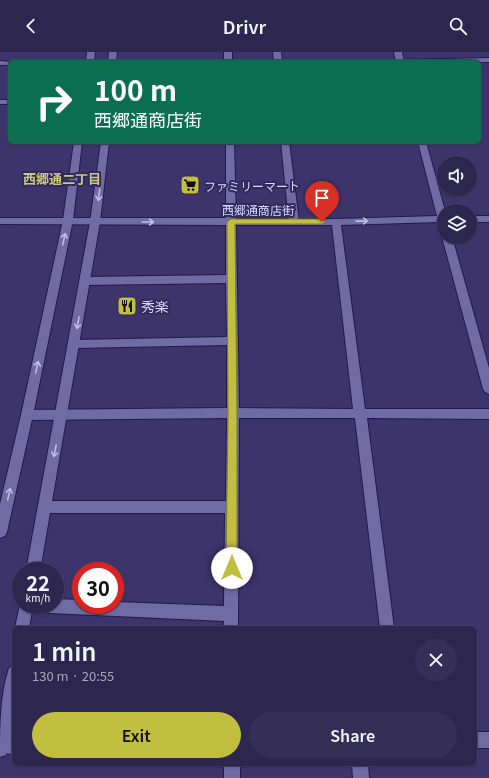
<!DOCTYPE html>
<meta charset="utf-8">
<style>
:root{--surface:#2d2750;--page:#352f57;--text:#f1f3f6;--muted:#a7a5b7;--line:#484467;--accent:#c1be40}
body{margin:0;font-family:Georgia,"Noto Sans JP",serif;background:var(--page);color:var(--text);height:100vh;display:flex;flex-direction:column;font-size:15px;white-space:nowrap}
*{box-sizing:border-box;margin:0}
p{font-size:13px;color:var(--muted)}
.icon{flex:none;width:22px;height:22px;fill:none;stroke:currentColor;stroke-width:2;stroke-linecap:round;stroke-linejoin:round}
.map{position:relative;flex:1;overflow:hidden}
.details{position:absolute;left:12px;top:574px;width:465px;height:140px;display:flex;flex-direction:column;background:var(--surface);border-radius:6px;box-shadow:0 1px 3px #0004,0 0 0 1px var(--line)}
.details>*{flex:none}
.guide{position:absolute;left:8px;top:8px;width:473px;height:84px;border-radius:6px;box-shadow:0 1px 3px #0004,0 0 0 1px var(--line);background:#0b6e4f;color:#fff;overflow:hidden}
.fabs{position:absolute;left:437px;top:104px;display:grid;gap:8px}
.fabs a{display:grid;place-items:center;width:40px;height:40px;border-radius:50%;background:var(--surface);box-shadow:0 1px 3px #0004,0 0 0 1px var(--line);font-size:20px}
.speed{position:absolute;left:12px;top:510px;display:flex;gap:8px;font-size:20px;font-weight:700;text-align:center}
.speed>*{display:grid;place-content:center;width:52px;height:52px;border-radius:50%;background:var(--surface);box-shadow:0 1px 3px #0004,0 0 0 1px var(--line);line-height:1}
.speed small{font-size:10px;font-weight:400}
.speed .limit{border:6px solid #d22;background:#fff;color:#111}
.pin{position:absolute;display:grid;place-items:center;width:34px;height:34px;color:#fff;margin:-41px -17px;border-radius:50% 50% 50% 0;rotate:-45deg;box-shadow:0 0 4px #0007}
.pin .icon{rotate:45deg}
.me{position:absolute;width:44px;margin:-22px;rotate:0deg;stroke-linejoin:round;filter:drop-shadow(0 0 3px #0008)}
.turn{display:flex;align-items:center;gap:14px;height:84px;padding:0 20px;font-size:18px}
.turn .icon{width:52px;height:52px;stroke-width:2.5}
.turn b{display:block;font-size:28px;line-height:34px}
.round{display:grid;place-items:center;flex:none;width:42px;height:42px;border-radius:21px;background:var(--page)}
.headline{display:flex;align-items:center;justify-content:space-between;height:68px;padding:0 20px}
h1{font-size:24px;font-weight:600;line-height:30px}
.cta{display:flex;gap:8px;margin-top:auto;padding:8px 20px}
.cta a{flex:1;height:46px;border-radius:24px;background:var(--accent);color:#111;font-size:16px;font-weight:600;line-height:46px;text-align:center}
.cta a+a{background:var(--page);color:var(--text)}
header{display:flex;justify-content:space-between;align-items:center;height:52px;padding:0 20px;background:var(--surface);font-size:18px;font-weight:600}
.map>svg:first-child{display:block}
.lines{fill:none;stroke-linecap:round;stroke-linejoin:round}
.service-casing{stroke:#24194d;stroke-width:2}
.minor-casing{stroke:#24194d;stroke-width:2}
.tertiary-casing{stroke:#24194d;stroke-width:2}
.service{fill:#706aa5;fill-rule:evenodd}
.minor{fill:#706aa5;fill-rule:evenodd}
.tertiary{fill:#706aa5;fill-rule:evenodd}
.oneway{stroke:#c0bce5}
.route{fill:#c1be40;stroke:#7d7c2a}
.labels{text-anchor:middle;dominant-baseline:central;stroke-width:4;stroke-linejoin:round;paint-order:stroke}
.far-poi-label{font-size:12px;fill:#dad8fa;stroke:#32295e;text-anchor:start}
.far-street-label{font-size:12px;fill:#dad8fa;stroke:#32295e}
.far-neighbourhood-label{font-size:13px;font-weight:bold;fill:#caca7c;stroke:#32295e}
.poi-label{font-size:14px;fill:#dad8fa;stroke:#32295e;text-anchor:start}
</style>
<header><svg class="icon" aria-label="back" viewBox="0 0 24 24"><path d="M15 5l-7 7 7 7"/></svg>Drivr<svg class="icon" aria-label="search" viewBox="0 0 24 24"><circle cx="10" cy="10" r="6"/><path d="M15 15l6 6"/></svg></header>
<div class="map">
<svg width="489" height="726" viewBox="0 0 489 726">
<rect width="100%" height="100%" fill="#3c346a"/>
<g class="lines">
<defs>
<g id="service">
<path d="M273,0H281L282,10H274Z"/>
<path d="M489,6V10H396L400,8Z"/>
<rect x="0" y="48" width="10" height="4"/>
<path d="M281,90H289L299,170L294,173L289,170Z"/>
</g>
<g id="minor">
<rect x="224" y="0" width="8" height="10"/>
<path d="M394,0H402L404,10H396Z"/>
<path d="M59,8H90L94,10H58Z"/>
<path d="M0,9L13,10H10V13H0Z"/>
<path d="M226,90H234L236,167H336L437,164L418,90H426L445,159L444,177L441,176L438,170L341,173L365,357H489V367L367,366L394,576H380L355,366H239L238,576H224V569L28,560L23,558L21,553H55V547L81,548V553H115V550L224,554L225,461H45L40,459L38,455L40,451L45,449H226L227,366L27,368L23,367L21,363L23,359L27,358L227,356V293L74,296L70,295L68,292L70,289L74,288L227,285L226,231L85,233L81,232L80,229L81,226L85,225L226,223V173L0,172V166H226ZM236,173H332L353,357L239,356Z"/>
<rect x="470" y="164" width="19" height="6"/>
<path d="M444,183V185H452L489,316V342L485,340L483,337L442,185Z"/>
<rect x="475" y="680" width="14" height="16"/>
<path d="M0,685L14,686V702L0,701Z"/>
<rect x="224" y="712" width="16" height="14"/>
<path d="M352,712H368L369,726H353Z"/>
</g>
<g id="tertiary">
<path d="M87,0H95L94,10H86Z"/>
<path d="M109,0H117L116,10H108Z"/>
<path d="M74,90H82L73,168L33,363L7,480L5,484L0,486V452L21,363L63,168Z"/>
<path d="M101,90H109L100,170L40,519H26L90,170Z"/>
<path d="M21,548V553H33L29,576H15Z"/>
<path d="M14,613C14,643 17,675 6,703L0,705C0,676 0,643 9,616Z"/>
</g>
</defs>
<use href="#service" class="service-casing"/>
<use href="#minor" class="minor-casing"/>
<use href="#tertiary" class="tertiary-casing"/>
<use href="#service" class="service"/>
<use href="#minor" class="minor"/>
<use href="#tertiary" class="tertiary"/>
</g>
<defs><path id="oneway-shaft" d="M-6 0H5M1.5-3L5.5 0L1.5 3" fill="none" stroke-width="1.6" stroke-linecap="round" stroke-linejoin="round"/></defs>
<g class="oneway">
<use href="#oneway-shaft" transform="translate(99 143) rotate(97)"/>
<use href="#oneway-shaft" transform="translate(362 169) rotate(-1)"/>
<use href="#oneway-shaft" transform="translate(148 170)"/>
<use href="#oneway-shaft" transform="translate(64 187) rotate(-78)"/>
<use href="#oneway-shaft" transform="translate(78 271) rotate(100)"/>
<use href="#oneway-shaft" transform="translate(37 315) rotate(-78)"/>
<use href="#oneway-shaft" transform="translate(55 399) rotate(101)"/>
<use href="#oneway-shaft" transform="translate(9 442) rotate(-77)"/>
</g>
<path class="route" d="M231,167H322L326,170L322,172H235L237,361V516L235,520L232,521L228,520L226,516L228,361L227,170Z"/>
<defs>
<symbol id="supermarket-square" viewBox="-11 -11 22 22"><rect x="-9" y="-9" width="18" height="18" rx="4" fill="#c1be40" stroke="#32295e"/><path d="M-6-5.5h2.5l.6 2H6L4.5 2H-2.5L-4.4-4H-6ZM-1.5 3.2a1.3 1.3 0 1 0 .1 0ZM3 3.2a1.3 1.3 0 1 0 .1 0Z" fill="#111"/></symbol>
<symbol id="restaurant-square" viewBox="-11 -11 22 22"><rect x="-9" y="-9" width="18" height="18" rx="4" fill="#c1be40" stroke="#32295e"/><path d="M-5-6h1v4h1v-4h1v4h1v-4h1v5L-1.5 .5V6h-2V.5L-5-1ZM5-6V6H3V1.5H1.5Q1.5-4 5-6Z" fill="#111"/></symbol>
</defs>
<g fill-rule="evenodd">
<use href="#supermarket-square" x="179" y="122" width="22" height="22"/>
<use href="#restaurant-square" x="116" y="243" width="22" height="22"/>
</g>
<g class="labels">
<g class="far-poi-label">
<text x="204" y="133">ファミリーマート</text>
</g>
<g class="far-street-label">
<text x="258" y="157">西郷通商店街</text>
</g>
<g class="far-neighbourhood-label">
<text x="62" y="126">西郷通二丁目</text>
</g>
<g class="poi-label">
<text x="141" y="254">秀楽</text>
</g>
</g>
</svg>
<div class="fabs">
<a><svg class="icon" aria-label="sound" viewBox="0 0 24 24"><path d="M4 9h4l5-4v14l-5-4H4zM17 9q2 3 0 6"/></svg></a>
<a><svg class="icon" aria-label="layers" viewBox="0 0 24 24"><path d="M12 4l9 5-9 5-9-5zM3 14l9 5 9-5"/></svg></a>
</div>
<div class="speed"><div>22<small>km/h</small></div><div class="limit">30</div></div>
<div class="pin" style="left:322px;top:170px;background:#d93025"><svg class="icon" aria-label="arrive" viewBox="0 0 24 24"><path d="M6 21V4h12l-3 4 3 4H6"/></svg></div>
<svg class="me" style="left:232px;top:516px" viewBox="-20 -20 40 40"><circle r="19" fill="#fff"/><path d="M0-13L10 11 0 6-10 11z" fill="#c1be40"/></svg>
<div class="guide">
<div class="turn"><svg class="icon" aria-label="right" viewBox="0 0 24 24"><path d="M7 20v-9h11M14 6l5 5-5 5"/></svg><div><b>100 m</b>西郷通商店街</div></div>
</div>
<section class="details">
<div class="headline"><div><h1>1 min</h1><p>130 m · 20:55</p></div><a class="round"><svg class="icon" aria-label="close" viewBox="0 0 24 24"><path d="M6 6l12 12M18 6L6 18"/></svg></a></div>
<div class="cta"><a>Exit</a><a>Share</a></div>
</section>
</div>
